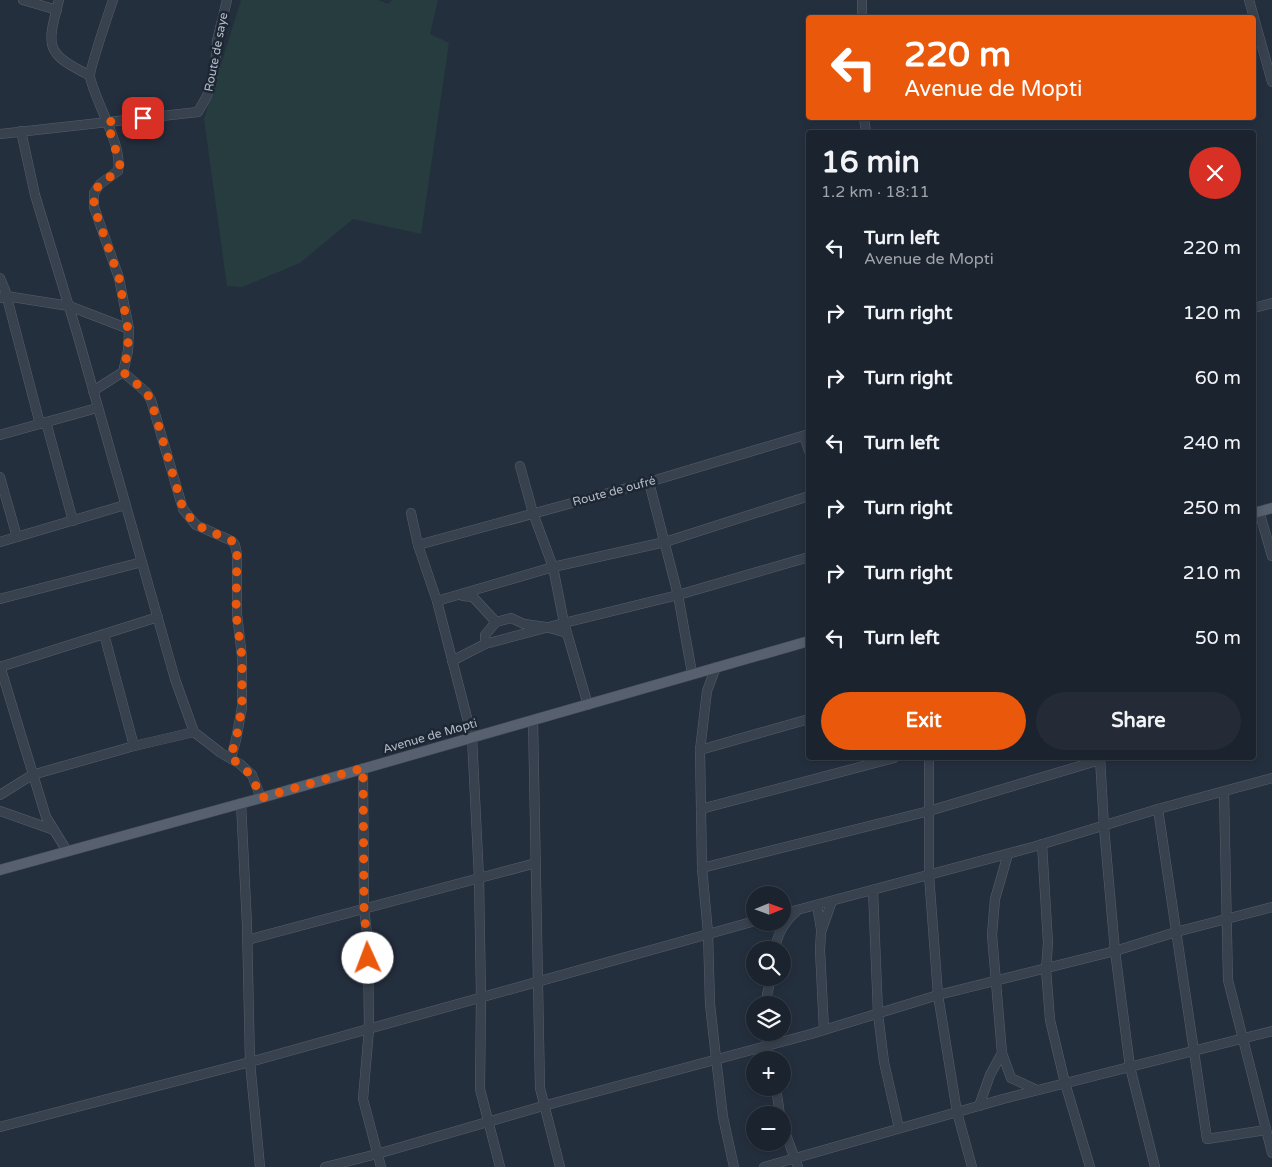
<!DOCTYPE html>
<meta charset="utf-8">
<style>
:root{--surface:#1b232e;--page:#242b36;--text:#f1f3f6;--muted:#a0a4aa;--line:#39404a;--accent:#ea580c}
body{margin:0;font-family:"Varela Round",sans-serif;background:var(--page);color:var(--text);height:100vh;display:flex;flex-direction:column;font-size:19px;white-space:nowrap}
*{box-sizing:border-box;margin:0}
p{font-size:16px;color:var(--muted)}
.icon{flex:none;width:28px;height:28px;fill:none;stroke:currentColor;stroke-width:2;stroke-linecap:round;stroke-linejoin:round}
.map{position:relative;flex:1;overflow:hidden}
.side{position:absolute;left:806px;top:130px;width:450px;height:630px;display:flex;flex-direction:column;background:var(--surface);border-radius:5px;box-shadow:0 2px 8px #0003,0 0 0 1px var(--line)}
.side>*{flex:none}
.top-card{position:absolute;left:806px;top:15px;width:450px;height:105px;border-radius:5px;box-shadow:0 2px 8px #0003,0 0 0 1px var(--line);background:#ea580c;color:#fff;overflow:hidden}
.needle{width:32px;rotate:89deg}
.controls{position:absolute;left:746px;top:886px;display:grid;gap:10px}
.controls a{display:grid;place-items:center;width:45px;height:45px;border-radius:50%;background:var(--surface);box-shadow:0 2px 8px #0003,0 0 0 1px var(--line);font-size:25px}
.pin{position:absolute;display:grid;place-items:center;width:42px;height:42px;color:#fff;margin:-21px;border-radius:10px;box-shadow:0 2px 8px #0006}
.me{position:absolute;width:55px;margin:-28px;rotate:358deg;stroke-linejoin:round;filter:drop-shadow(0 0 4px #0008)}
.turn{display:flex;align-items:center;gap:18px;height:105px;padding:0 15px;font-size:22px}
.turn .icon{width:65px;height:65px;stroke-width:2.5}
.turn b{display:block;font-size:35px;line-height:42px}
.round{display:grid;place-items:center;flex:none;width:52px;height:52px;border-radius:26px;background:var(--page)}
.headline{display:flex;align-items:center;justify-content:space-between;height:85px;padding:0 15px}
h1{font-size:30px;font-weight:700;line-height:38px}
.cta{display:flex;gap:10px;margin-top:auto;padding:10px 15px}
.cta a{flex:1;height:58px;border-radius:30px;background:var(--accent);color:#fff;font-size:20px;font-weight:700;line-height:58px;text-align:center}
.cta a+a{background:var(--page);color:var(--text)}
ul{padding:0;list-style:none}
li{display:flex;align-items:center;gap:15px;height:65px;padding:0 15px}
li div{flex:1}
li b{display:block;font-size:19px}
li em{font-style:normal}
.map>svg:first-child{display:block}
.green{fill:#263c3f}
.lines{fill:none;stroke-linecap:round;stroke-linejoin:round}
.minor-casing{stroke:#565f6c;stroke-width:10}
.major-casing{stroke:#414a57;stroke-width:11}
.minor{stroke:#38414e;stroke-width:9}
.major{stroke:#56606e;stroke-width:10}
.route{stroke:#ea580c;stroke-width:9;stroke-dasharray:0 16.2}
.labels{text-anchor:middle;dominant-baseline:central;stroke-width:5;stroke-linejoin:round;paint-order:stroke}
.street-label{font-size:12px;fill:#b4bcc9;stroke:#1d2633}
</style>
<div class="map">
<svg width="1272" height="1167" viewBox="0 0 1272 1167">
<rect width="100%" height="100%" fill="#242f3e"/>
<path class="green" d="M241,0H378L388,4L392,0H438L430,34L449,43L421,234L353,219L300,263L242,287L227,286L204,119Z"/>
<g class="lines">
<defs>
<g id="minor">
<path d="M23,0L57,10"/>
<path d="M59,0C47,46 44,53 89,75"/>
<path d="M1249,0L1272,82"/>
<path d="M862,18V0"/>
<path d="M864,118L866,132"/>
<path d="M21,131L35,195L77,333L175,679L194,732L221,753L240,764L252,775L261,798"/>
<path d="M0,134L198,112L207,96L215,66L217,41L227,0"/>
<path d="M0,278L5,290L40,424"/>
<path d="M0,298L6,296L69,306L129,329"/>
<path d="M1254,308L1272,303"/>
<path d="M123,372L146,392L151,400L183,509L196,525L232,541L235,545L237,554V614L242,657V707L236,740L231,758"/>
<path d="M93,391L123,372L128,351L129,329L119,278L94,207V193L100,184L118,171C123,145 96,104 90,77C89,70 109,12 113,0"/>
<path d="M46,422L73,521"/>
<path d="M0,435L97,408"/>
<path d="M804,436L809,451"/>
<path d="M520,466L533,513L553,567L564,623L588,705"/>
<path d="M0,477L17,537"/>
<path d="M649,482L678,595L692,673"/>
<path d="M1259,511L1272,556"/>
<path d="M411,513L418,545L437,601L472,737L479,878L481,997L480,1089L500,1167"/>
<path d="M0,542L125,505"/>
<path d="M418,545L649,482L809,434"/>
<path d="M463,596L473,597L496,622L511,618L524,624L546,627L567,633"/>
<path d="M0,599L142,562"/>
<path d="M437,601L553,567L665,542L809,496"/>
<path d="M104,634L134,746"/>
<path d="M485,644V635L496,622"/>
<path d="M452,661L485,644L564,623L678,595L809,557"/>
<path d="M0,666L46,817L67,851"/>
<path d="M0,667L158,617"/>
<path d="M716,667L707,691L700,750L702,868L708,933L710,1004L716,1058L723,1117L734,1167"/>
<path d="M533,720L540,1088L560,1167"/>
<path d="M700,750L809,719"/>
<path d="M929,758V875L938,995L957,1112L972,1167"/>
<path d="M1100,758L1104,827L1115,951L1130,1067L1155,1167"/>
<path d="M363,768L364,909L368,941L369,1029L363,1099L381,1167"/>
<path d="M1224,792L1228,980L1272,1153"/>
<path d="M0,795L32,775L134,746L194,732"/>
<path d="M241,803L247,925L250,1062L260,1167"/>
<path d="M701,809L894,758"/>
<path d="M1158,809L1207,1139L1266,1130"/>
<path d="M0,811L54,830"/>
<path d="M1042,844L1048,943L1046,969L1050,1020L1065,1083L1090,1167"/>
<path d="M1008,854L995,899L992,935L1002,1053L1011,1078L1037,1090"/>
<path d="M702,868L929,811L1100,760"/>
<path d="M873,890L878,1014L884,1062L899,1128"/>
<path d="M817,905L821,929"/>
<path d="M782,914L1033,847L1158,809L1272,778"/>
<path d="M247,940L536,863"/>
<path d="M775,950C777,935 784,922 796,912"/>
<path d="M767,1005V995L771,978"/>
<path d="M824,1030L820,950L821,932L832,901"/>
<path d="M766,1032L769,1060"/>
<path d="M776,1088L780,1115"/>
<path d="M979,1106L990,1075L1002,1053"/>
<path d="M782,1124L798,1167"/>
<path d="M0,1127L250,1062L755,921"/>
<path d="M325,1167L377,1154L543,1106L811,1034L938,995L1115,951L1176,932L1272,907"/>
<path d="M764,1167L1003,1099L1272,1031"/>
</g>
<g id="major">
<path d="M1254,513L1272,508"/>
<path d="M0,870L261,798L809,641"/>
</g>
</defs>
<use href="#minor" class="minor-casing"/>
<use href="#major" class="major-casing"/>
<use href="#minor" class="minor"/>
<use href="#major" class="major"/>
</g>
<g class="lines">
<path class="route" d="M143,118L107,122L120,164L118,171L100,184L94,192V207L119,278L128,330V351L123,372L146,392L151,400L183,509L196,525L232,541L235,545L237,554L236,614L242,657V707L236,740L230,758C249,769 253,778 261,798L363,768L364,908L368,958"/>
</g>
<g class="labels">
<g class="street-label">
<text transform="translate(216 52) rotate(-79)">Route de saye</text>
<text transform="translate(614 491) rotate(-15)">Route de oufré</text>
<text transform="translate(430 736) rotate(-16)">Avenue de Mopti</text>
</g>
</g>
</svg>
<div class="controls">
<a><svg class="needle" viewBox="-14 -14 28 28"><path d="M0-13l5 13h-10z" fill="#e53935"/><path d="M0 13l5-13h-10z" fill="#a0a4aa"/></svg></a>
<a><svg class="icon" aria-label="search" viewBox="0 0 24 24"><circle cx="10" cy="10" r="6"/><path d="M15 15l6 6"/></svg></a>
<a><svg class="icon" aria-label="layers" viewBox="0 0 24 24"><path d="M12 4l9 5-9 5-9-5zM3 14l9 5 9-5"/></svg></a>
<a>+</a>
<a>−</a>
</div>
<div class="pin" style="left:143px;top:118px;background:#d93025"><svg class="icon" aria-label="arrive" viewBox="0 0 24 24"><path d="M6 21V4h12l-3 4 3 4H6"/></svg></div>
<svg class="me" style="left:368px;top:958px" viewBox="-20 -20 40 40"><circle r="19" fill="#fff"/><path d="M0-13L10 11 0 6-10 11z" fill="#ea580c"/></svg>
<div class="top-card">
<div class="turn"><svg class="icon" aria-label="left" viewBox="0 0 24 24"><path d="M17 20v-9H6M10 6l-5 5 5 5"/></svg><div><b>220 m</b>Avenue de Mopti</div></div>
</div>
<section class="side">
<div class="headline"><div><h1>16 min</h1><p>1.2 km · 18:11</p></div><a class="round" style="background:#d93025;color:#fff"><svg class="icon" aria-label="close" viewBox="0 0 24 24"><path d="M6 6l12 12M18 6L6 18"/></svg></a></div>
<ul>
<li><svg class="icon" aria-label="left" viewBox="0 0 24 24"><path d="M17 20v-9H6M10 6l-5 5 5 5"/></svg><div><b>Turn left</b><p>Avenue de Mopti</p></div><em>220 m</em></li>
<li><svg class="icon" aria-label="right" viewBox="0 0 24 24"><path d="M7 20v-9h11M14 6l5 5-5 5"/></svg><div><b>Turn right</b></div><em>120 m</em></li>
<li><svg class="icon" aria-label="right" viewBox="0 0 24 24"><path d="M7 20v-9h11M14 6l5 5-5 5"/></svg><div><b>Turn right</b></div><em>60 m</em></li>
<li><svg class="icon" aria-label="left" viewBox="0 0 24 24"><path d="M17 20v-9H6M10 6l-5 5 5 5"/></svg><div><b>Turn left</b></div><em>240 m</em></li>
<li><svg class="icon" aria-label="right" viewBox="0 0 24 24"><path d="M7 20v-9h11M14 6l5 5-5 5"/></svg><div><b>Turn right</b></div><em>250 m</em></li>
<li><svg class="icon" aria-label="right" viewBox="0 0 24 24"><path d="M7 20v-9h11M14 6l5 5-5 5"/></svg><div><b>Turn right</b></div><em>210 m</em></li>
<li><svg class="icon" aria-label="left" viewBox="0 0 24 24"><path d="M17 20v-9H6M10 6l-5 5 5 5"/></svg><div><b>Turn left</b></div><em>50 m</em></li>
</ul>
<div class="cta"><a>Exit</a><a>Share</a></div>
</section>
</div>
